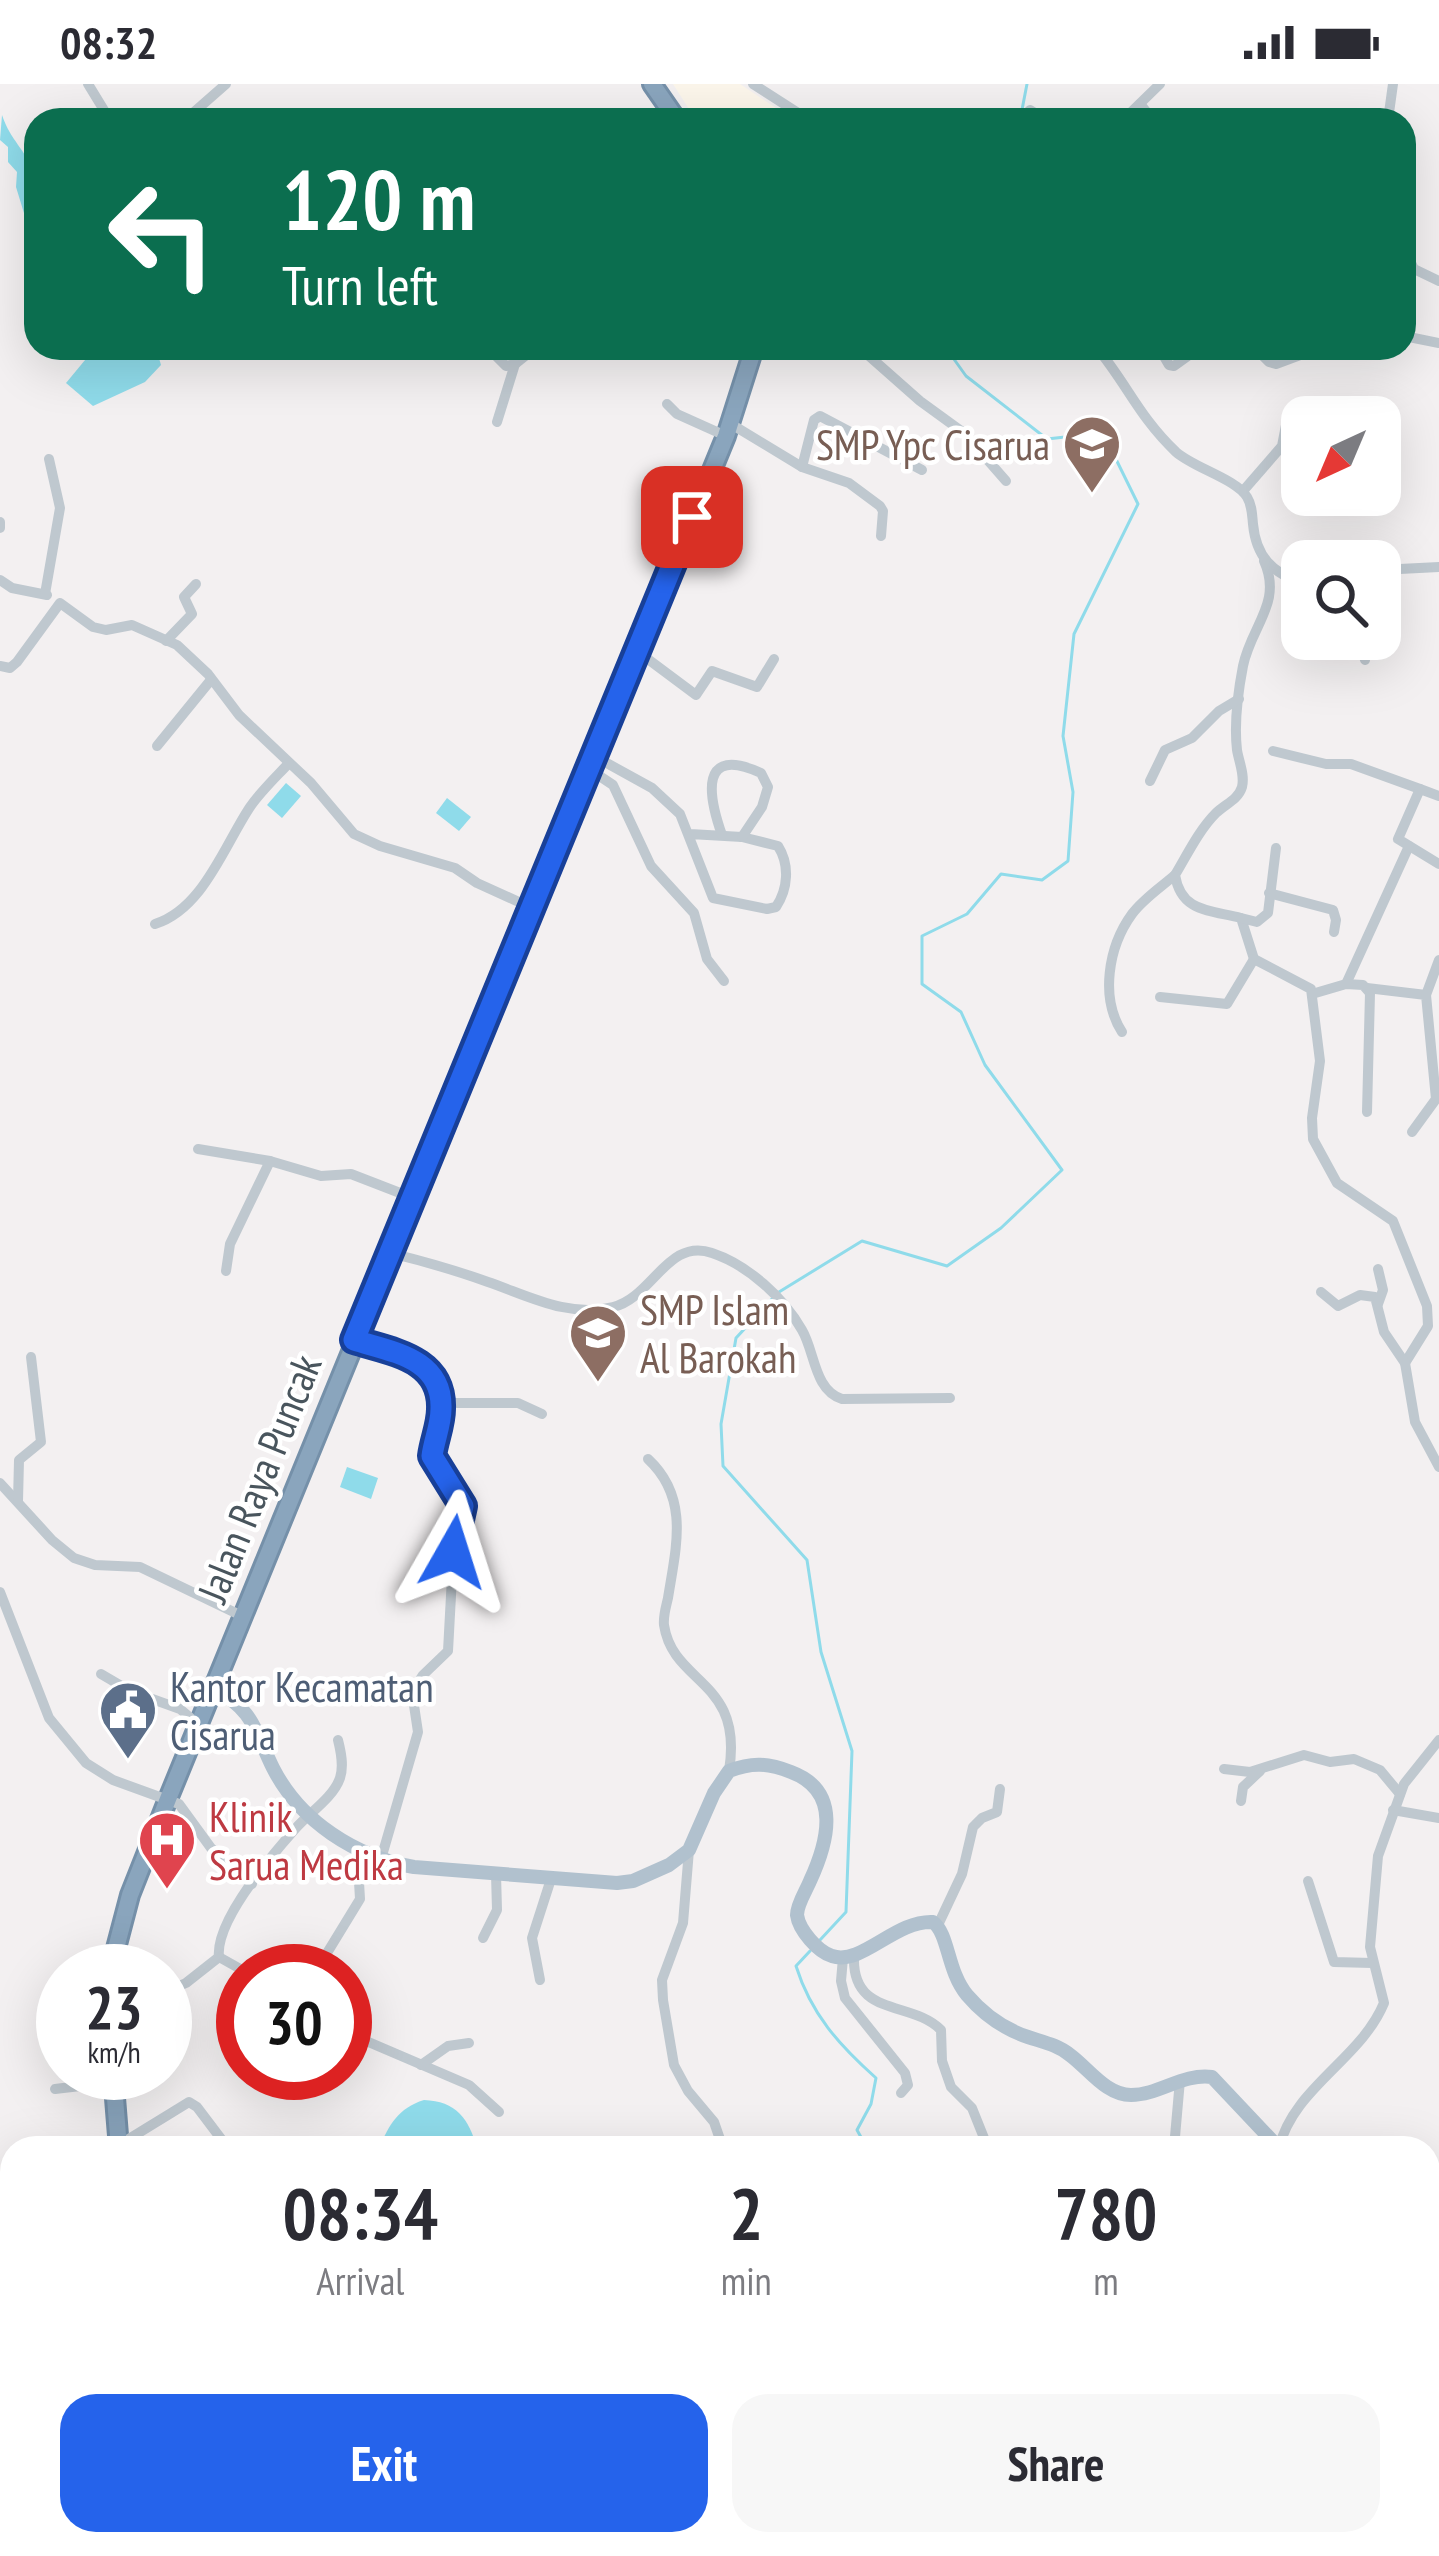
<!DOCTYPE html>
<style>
:root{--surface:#fff;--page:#f7f7f7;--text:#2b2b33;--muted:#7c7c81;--accent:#2563eb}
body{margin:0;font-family:"PT Sans Narrow",sans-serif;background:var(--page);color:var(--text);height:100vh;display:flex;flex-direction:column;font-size:45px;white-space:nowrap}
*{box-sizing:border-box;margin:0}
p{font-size:39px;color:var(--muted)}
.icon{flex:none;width:66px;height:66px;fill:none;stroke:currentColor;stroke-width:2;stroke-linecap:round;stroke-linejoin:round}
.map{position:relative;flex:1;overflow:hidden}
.drawer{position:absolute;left:0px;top:2052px;width:1440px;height:420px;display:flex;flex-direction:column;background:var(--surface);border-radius:36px 36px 0 0;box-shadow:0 12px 48px #0002}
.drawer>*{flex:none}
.top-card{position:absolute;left:24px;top:24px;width:1392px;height:252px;border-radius:36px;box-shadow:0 12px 48px #0002;background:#0b6e4f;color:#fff;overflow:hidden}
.needle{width:78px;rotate:224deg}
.controls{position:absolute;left:1281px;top:312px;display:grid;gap:24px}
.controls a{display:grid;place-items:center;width:120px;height:120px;border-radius:24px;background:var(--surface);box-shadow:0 12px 48px #0002;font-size:60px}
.speed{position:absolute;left:36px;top:1860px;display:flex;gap:24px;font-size:60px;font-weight:700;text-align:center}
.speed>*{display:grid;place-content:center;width:156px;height:156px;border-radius:50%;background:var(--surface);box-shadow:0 12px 48px #0002;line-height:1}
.speed small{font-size:30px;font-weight:400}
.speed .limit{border:18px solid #d22;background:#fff;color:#111}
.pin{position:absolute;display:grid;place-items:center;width:102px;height:102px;color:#fff;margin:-51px;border-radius:24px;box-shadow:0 6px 18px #0006}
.me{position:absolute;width:132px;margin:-66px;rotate:6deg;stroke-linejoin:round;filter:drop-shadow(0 0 9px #0008)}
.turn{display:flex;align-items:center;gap:42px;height:252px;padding:0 60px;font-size:54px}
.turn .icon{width:156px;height:156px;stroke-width:2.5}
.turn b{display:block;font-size:84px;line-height:102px}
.eta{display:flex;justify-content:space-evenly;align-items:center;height:204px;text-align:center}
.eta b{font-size:72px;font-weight:800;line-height:84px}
.cta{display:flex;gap:24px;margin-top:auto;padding:24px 60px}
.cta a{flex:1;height:138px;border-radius:36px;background:var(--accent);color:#fff;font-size:48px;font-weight:800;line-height:138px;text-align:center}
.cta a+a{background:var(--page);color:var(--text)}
.status{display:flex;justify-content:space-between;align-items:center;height:84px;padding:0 60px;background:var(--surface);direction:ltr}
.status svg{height:33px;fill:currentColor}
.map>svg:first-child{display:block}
.commercial{fill:#fcf6eb}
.water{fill:#8fdbea}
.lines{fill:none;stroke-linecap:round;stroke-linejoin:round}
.stream{stroke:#8fdbea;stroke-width:3}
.highway-casing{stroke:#7590a9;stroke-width:22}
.minor{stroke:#bfc8cf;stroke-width:10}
.major{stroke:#b1c1ce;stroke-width:14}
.highway{stroke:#8aa5bd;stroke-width:16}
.route-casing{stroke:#184099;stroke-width:30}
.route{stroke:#2563eb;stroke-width:21}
.labels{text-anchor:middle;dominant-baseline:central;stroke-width:9;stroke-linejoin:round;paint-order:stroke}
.education-label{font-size:42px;fill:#785e54;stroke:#fff;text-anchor:end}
.street-label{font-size:42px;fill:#49555d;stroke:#fff}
.service-label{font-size:42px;fill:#4e5e75;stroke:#fff;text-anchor:start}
.health-label{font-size:42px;fill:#be3a42;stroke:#fff;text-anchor:start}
</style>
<div class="status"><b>08:32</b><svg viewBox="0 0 49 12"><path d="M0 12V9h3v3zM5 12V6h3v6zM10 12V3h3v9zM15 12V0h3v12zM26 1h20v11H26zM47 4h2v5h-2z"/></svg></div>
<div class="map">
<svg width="1439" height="2472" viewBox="0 0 1439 2472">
<rect width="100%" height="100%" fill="#f3f0f1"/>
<path class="commercial" d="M673,0H740L794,36H696Z"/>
<g class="water">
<path d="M2,31C9,50 13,53 23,68C29,77 30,87 36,96V140L27,139L16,103L17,88L8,78V63L0,56Z"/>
<path d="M95,264H156L161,281L145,298L93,322L66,299Z"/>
<path d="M286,699L301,712L282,734L267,721Z"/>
<path d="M447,714L471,733L459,747L436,729Z"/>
<path d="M347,1383L378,1394L371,1415L340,1403Z"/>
<path d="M424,2016C456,2017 469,2035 477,2064H379C389,2041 398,2024 424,2016Z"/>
</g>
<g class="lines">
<g class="stream">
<path d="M1020,36L1027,0"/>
<path d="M779,1208L862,1157L947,1182L1001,1144L1062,1086L985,981L961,928L922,900V852L967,830L1001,790L1042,796L1068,777L1073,708L1063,652L1074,550L1138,420L1108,359L1083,351L1047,355L966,292L946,264"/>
<path d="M772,1215L736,1254L721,1340L723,1382L807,1476L821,1568L852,1667L846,1828L820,1856"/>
<path d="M810,1867L796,1882C811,1930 839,1961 876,1994L871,2020L857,2046L867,2064"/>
<path d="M759,2460L771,2472"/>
</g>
<defs>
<g id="highway">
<path d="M652,0L677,36"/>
<path d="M110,1887L130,1811L168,1715L726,352L754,264"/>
<path d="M113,1989L119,2064"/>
<path d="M148,2460L149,2472"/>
</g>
</defs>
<use href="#highway" class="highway-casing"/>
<g class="minor">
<path d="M88,0L110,36"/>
<path d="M753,0L809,36"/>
<path d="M1140,20L1153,36"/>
<path d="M1030,26L1046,36"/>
<path d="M185,36L226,0"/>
<path d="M1123,36L1160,0"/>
<path d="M1388,36L1393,0"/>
<path d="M1404,165L1414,185L1439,197"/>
<path d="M1404,252L1439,259"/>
<path d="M488,264L506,282L515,280L535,264"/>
<path d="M860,264L920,317L964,349L1006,397"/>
<path d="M985,264H996"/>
<path d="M1097,264C1127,300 1139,333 1176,368C1194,384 1236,395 1247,413C1252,421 1252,430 1253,440C1256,473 1272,488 1302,500"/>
<path d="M1159,264L1169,281L1174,282L1199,264"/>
<path d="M1255,264L1269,278L1276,280L1319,264"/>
<path d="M667,320L677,330L726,352"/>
<path d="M497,338L515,280"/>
<path d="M731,340L802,383L849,399L880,422L883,427L881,452"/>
<path d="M802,383L814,336L820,332L922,386"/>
<path d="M1243,407L1282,362L1287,336"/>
<path d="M0,438V444"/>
<path d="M1264,477C1283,519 1251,542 1243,582C1238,608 1234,640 1237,666C1239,678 1245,691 1242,703C1238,716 1225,720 1216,729C1199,746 1187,771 1175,791C1181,828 1209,826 1241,834L1254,875L1311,905L1320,977L1312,1034L1313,1055L1337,1099L1393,1137L1427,1222L1428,1242L1405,1279"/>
<path d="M1380,486L1439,483"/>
<path d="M0,496L12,504L47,511"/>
<path d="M45,510L60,424L49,375"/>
<path d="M1359,555L1365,576"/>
<path d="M166,557L192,530L184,513L196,500"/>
<path d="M637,567L696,611L712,587L757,603L774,575"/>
<path d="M0,582L10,584L17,578L60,519L93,543L106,546L132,541L177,561L208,590L239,631L311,699L354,750L380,762L455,784L477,799L532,824"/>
<path d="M157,662L210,597"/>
<path d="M1273,667L1326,680H1351L1420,705"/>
<path d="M594,672L652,704L680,730L713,814L767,825L776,823C788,805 790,781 778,762L742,753L690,750"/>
<path d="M589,685L613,701L651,782L694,829L707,875L724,897"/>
<path d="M1150,697L1165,666L1192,654L1219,627L1239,615"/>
<path d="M1439,712L1420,705L1398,755L1439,780"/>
<path d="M722,751C708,711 699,661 761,689L768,703L762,723L742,753"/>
<path d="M1269,809L1333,826L1336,836L1334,848"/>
<path d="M1241,834L1257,838L1268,829L1276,764"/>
<path d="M155,840C203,825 224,762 250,723C261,707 276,693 289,679"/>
<path d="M1346,900L1409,762"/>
<path d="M1367,904L1426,911L1436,1015L1412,1048"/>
<path d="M1312,910L1346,900L1363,901L1370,909L1367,1028"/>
<path d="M1426,911L1439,876"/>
<path d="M1160,913L1227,920L1254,875"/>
<path d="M1122,948C1100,914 1108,863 1132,830C1143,815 1161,803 1175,791"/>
<path d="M198,1065L270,1077L321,1092L351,1090L413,1114"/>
<path d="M390,1169C423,1177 455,1186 488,1198C529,1212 568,1234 613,1223C652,1214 668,1153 712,1169C748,1181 783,1213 802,1246C815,1268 814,1306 842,1315L950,1314"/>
<path d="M226,1187L230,1160L270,1077"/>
<path d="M1321,1208L1338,1222L1360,1211L1375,1213L1384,1248L1405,1279L1415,1338L1439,1383"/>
<path d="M1378,1220L1383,1206L1378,1185"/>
<path d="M354,1256C393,1268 445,1275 441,1327C440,1344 433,1358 433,1375L463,1422L454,1456L448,1567L423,1591L412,1608L418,1648L381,1775"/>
<path d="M441,1319H518L542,1330"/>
<path d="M648,1375C690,1414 676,1463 668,1514C666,1523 663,1532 664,1541C673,1601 744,1595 729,1687"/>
<path d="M0,1399L52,1456L74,1474L95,1481L140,1483L242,1532"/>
<path d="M18,1417L19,1376L41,1358L31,1273"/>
<path d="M0,1508L49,1634L86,1679L113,1696L179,1720L211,1764L252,1800"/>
<path d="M101,1590L130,1607L180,1625L199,1641"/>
<path d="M1224,1685L1250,1688L1304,1671L1330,1678L1354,1675L1380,1686L1400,1710"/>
<path d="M1241,1717L1243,1703L1260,1687"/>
<path d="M1393,1726L1439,1734"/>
<path d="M689,1766L683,1839L662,1896L663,1916L674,1981L688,2007L714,2038L723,2064"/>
<path d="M1308,1797L1334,1878L1372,1879"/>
<path d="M938,1841L962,1790L973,1743L982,1734L997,1728L1000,1705"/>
<path d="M483,1854L497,1826L496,1790"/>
<path d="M219,1873C215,1837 272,1771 296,1744C309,1729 333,1714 340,1694C344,1682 341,1668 338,1656"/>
<path d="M219,1873L244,1887"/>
<path d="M854,1873C852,1934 912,1916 941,1946L942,1977L951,2003L972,2024L988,2064"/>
<path d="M843,1874L841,1897L845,1914L905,1989L908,2001L901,2009"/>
<path d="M316,1887L360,1815L357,1764"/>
<path d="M540,1896L532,1854L551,1795"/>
<path d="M165,1908L186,1899L219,1873"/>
<path d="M345,1948L469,2001L499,2028"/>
<path d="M421,1981L448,1962L469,1959"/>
<path d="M55,2005L114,1998"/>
<path d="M119,2061L189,2018L197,2023L228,2064"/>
<path d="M316,2061L317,2064"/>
<path d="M1174,2064L1180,1996"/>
<path d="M1279,2064C1293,2004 1361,1975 1384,1919L1370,1863L1378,1772L1404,1700L1439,1656"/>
<path d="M0,2098H12"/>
<path d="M1428,2130L1439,2125"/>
<path d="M1432,2196L1439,2176"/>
<path d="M1428,2284L1439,2276"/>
<path d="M202,2460L204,2472"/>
<path d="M349,2460L369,2472"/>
<path d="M413,2460L427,2472"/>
<path d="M692,2460L695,2472"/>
<path d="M871,2460V2472"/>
<path d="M1336,2460L1341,2472"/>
<path d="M265,2472L272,2460"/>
<path d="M317,2472L334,2460"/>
<path d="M1121,2472L1133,2460"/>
<path d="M1169,2472L1223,2466L1238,2460"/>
<path d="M1289,2472L1300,2460"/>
<path d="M1321,2472L1323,2460"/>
</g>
<g class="major">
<path d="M213,1604C254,1626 254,1645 273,1684C300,1737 355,1773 414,1783L617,1799L633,1797L669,1781L689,1766L714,1709L729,1687C752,1678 768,1679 791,1688C842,1707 828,1758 810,1797C806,1807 797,1820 797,1831C799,1846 818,1868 832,1872C862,1882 895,1836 933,1838C949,1850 947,1887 967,1911C984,1931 1004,1945 1028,1953C1043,1958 1058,1961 1070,1971C1089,1985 1106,2011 1131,2011C1159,2011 1183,1989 1212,1993L1279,2064"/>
<path d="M1428,2191L1439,2204"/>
</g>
<use href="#highway" class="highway"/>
</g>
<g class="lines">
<defs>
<path id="route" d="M453,1468L463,1422L432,1372C434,1356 441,1341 441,1325C443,1274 392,1268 354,1256L692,433"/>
</defs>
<use href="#route" class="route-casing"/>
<use href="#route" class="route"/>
</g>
<defs>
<symbol id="school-pin" viewBox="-11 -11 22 30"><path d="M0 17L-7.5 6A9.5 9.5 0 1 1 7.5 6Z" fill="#8d6e63" stroke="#fff"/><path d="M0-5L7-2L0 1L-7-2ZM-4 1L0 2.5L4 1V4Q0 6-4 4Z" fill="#fff"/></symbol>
<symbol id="civic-pin" viewBox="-11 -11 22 30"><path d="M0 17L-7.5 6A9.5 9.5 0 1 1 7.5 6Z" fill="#5c6f8a" stroke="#fff"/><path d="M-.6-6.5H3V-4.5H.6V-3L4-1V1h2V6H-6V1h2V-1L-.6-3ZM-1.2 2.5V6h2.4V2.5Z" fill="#fff"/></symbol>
<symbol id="hospital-pin" viewBox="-11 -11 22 30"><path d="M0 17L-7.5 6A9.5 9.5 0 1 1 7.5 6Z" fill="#e0444e" stroke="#fff"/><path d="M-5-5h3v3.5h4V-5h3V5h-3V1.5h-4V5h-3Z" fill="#fff"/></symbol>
</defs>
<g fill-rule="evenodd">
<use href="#school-pin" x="1059" y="327" width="66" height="90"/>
<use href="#school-pin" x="565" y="1216" width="66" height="90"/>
<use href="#civic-pin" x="95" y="1593" width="66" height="90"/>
<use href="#hospital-pin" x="134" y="1723" width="66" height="90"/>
</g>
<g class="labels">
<g class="education-label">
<text x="1050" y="360">SMP Ypc Cisarua</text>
<text x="640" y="1225" text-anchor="start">SMP Islam<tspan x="640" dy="48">Al Barokah</tspan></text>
</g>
<g class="street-label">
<text transform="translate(259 1394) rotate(-68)">Jalan Raya Puncak</text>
</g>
<g class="service-label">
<text x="170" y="1602">Kantor Kecamatan<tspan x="170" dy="48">Cisarua</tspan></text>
</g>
<g class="health-label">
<text x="209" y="1732">Klinik<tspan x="209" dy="48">Sarua Medika</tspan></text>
</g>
</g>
</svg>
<div class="controls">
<a><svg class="needle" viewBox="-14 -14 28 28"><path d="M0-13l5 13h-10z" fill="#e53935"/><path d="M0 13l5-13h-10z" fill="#7c7c81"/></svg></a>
<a><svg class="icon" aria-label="search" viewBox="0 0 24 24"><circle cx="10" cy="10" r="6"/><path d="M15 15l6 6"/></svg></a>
</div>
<div class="speed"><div>23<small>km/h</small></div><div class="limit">30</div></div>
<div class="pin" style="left:692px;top:433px;background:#d93025"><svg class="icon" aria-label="arrive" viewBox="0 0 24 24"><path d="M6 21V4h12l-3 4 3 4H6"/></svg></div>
<svg class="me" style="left:453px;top:1468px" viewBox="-20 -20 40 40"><path d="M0-17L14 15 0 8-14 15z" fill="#2563eb" stroke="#fff" stroke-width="4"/></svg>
<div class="top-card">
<div class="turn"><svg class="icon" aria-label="left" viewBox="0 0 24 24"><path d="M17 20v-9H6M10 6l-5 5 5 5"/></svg><div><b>120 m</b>Turn left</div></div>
</div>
<section class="drawer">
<div class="eta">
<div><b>08:34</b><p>Arrival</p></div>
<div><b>2</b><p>min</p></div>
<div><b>780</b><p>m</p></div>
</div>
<div class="cta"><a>Exit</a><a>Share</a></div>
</section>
</div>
